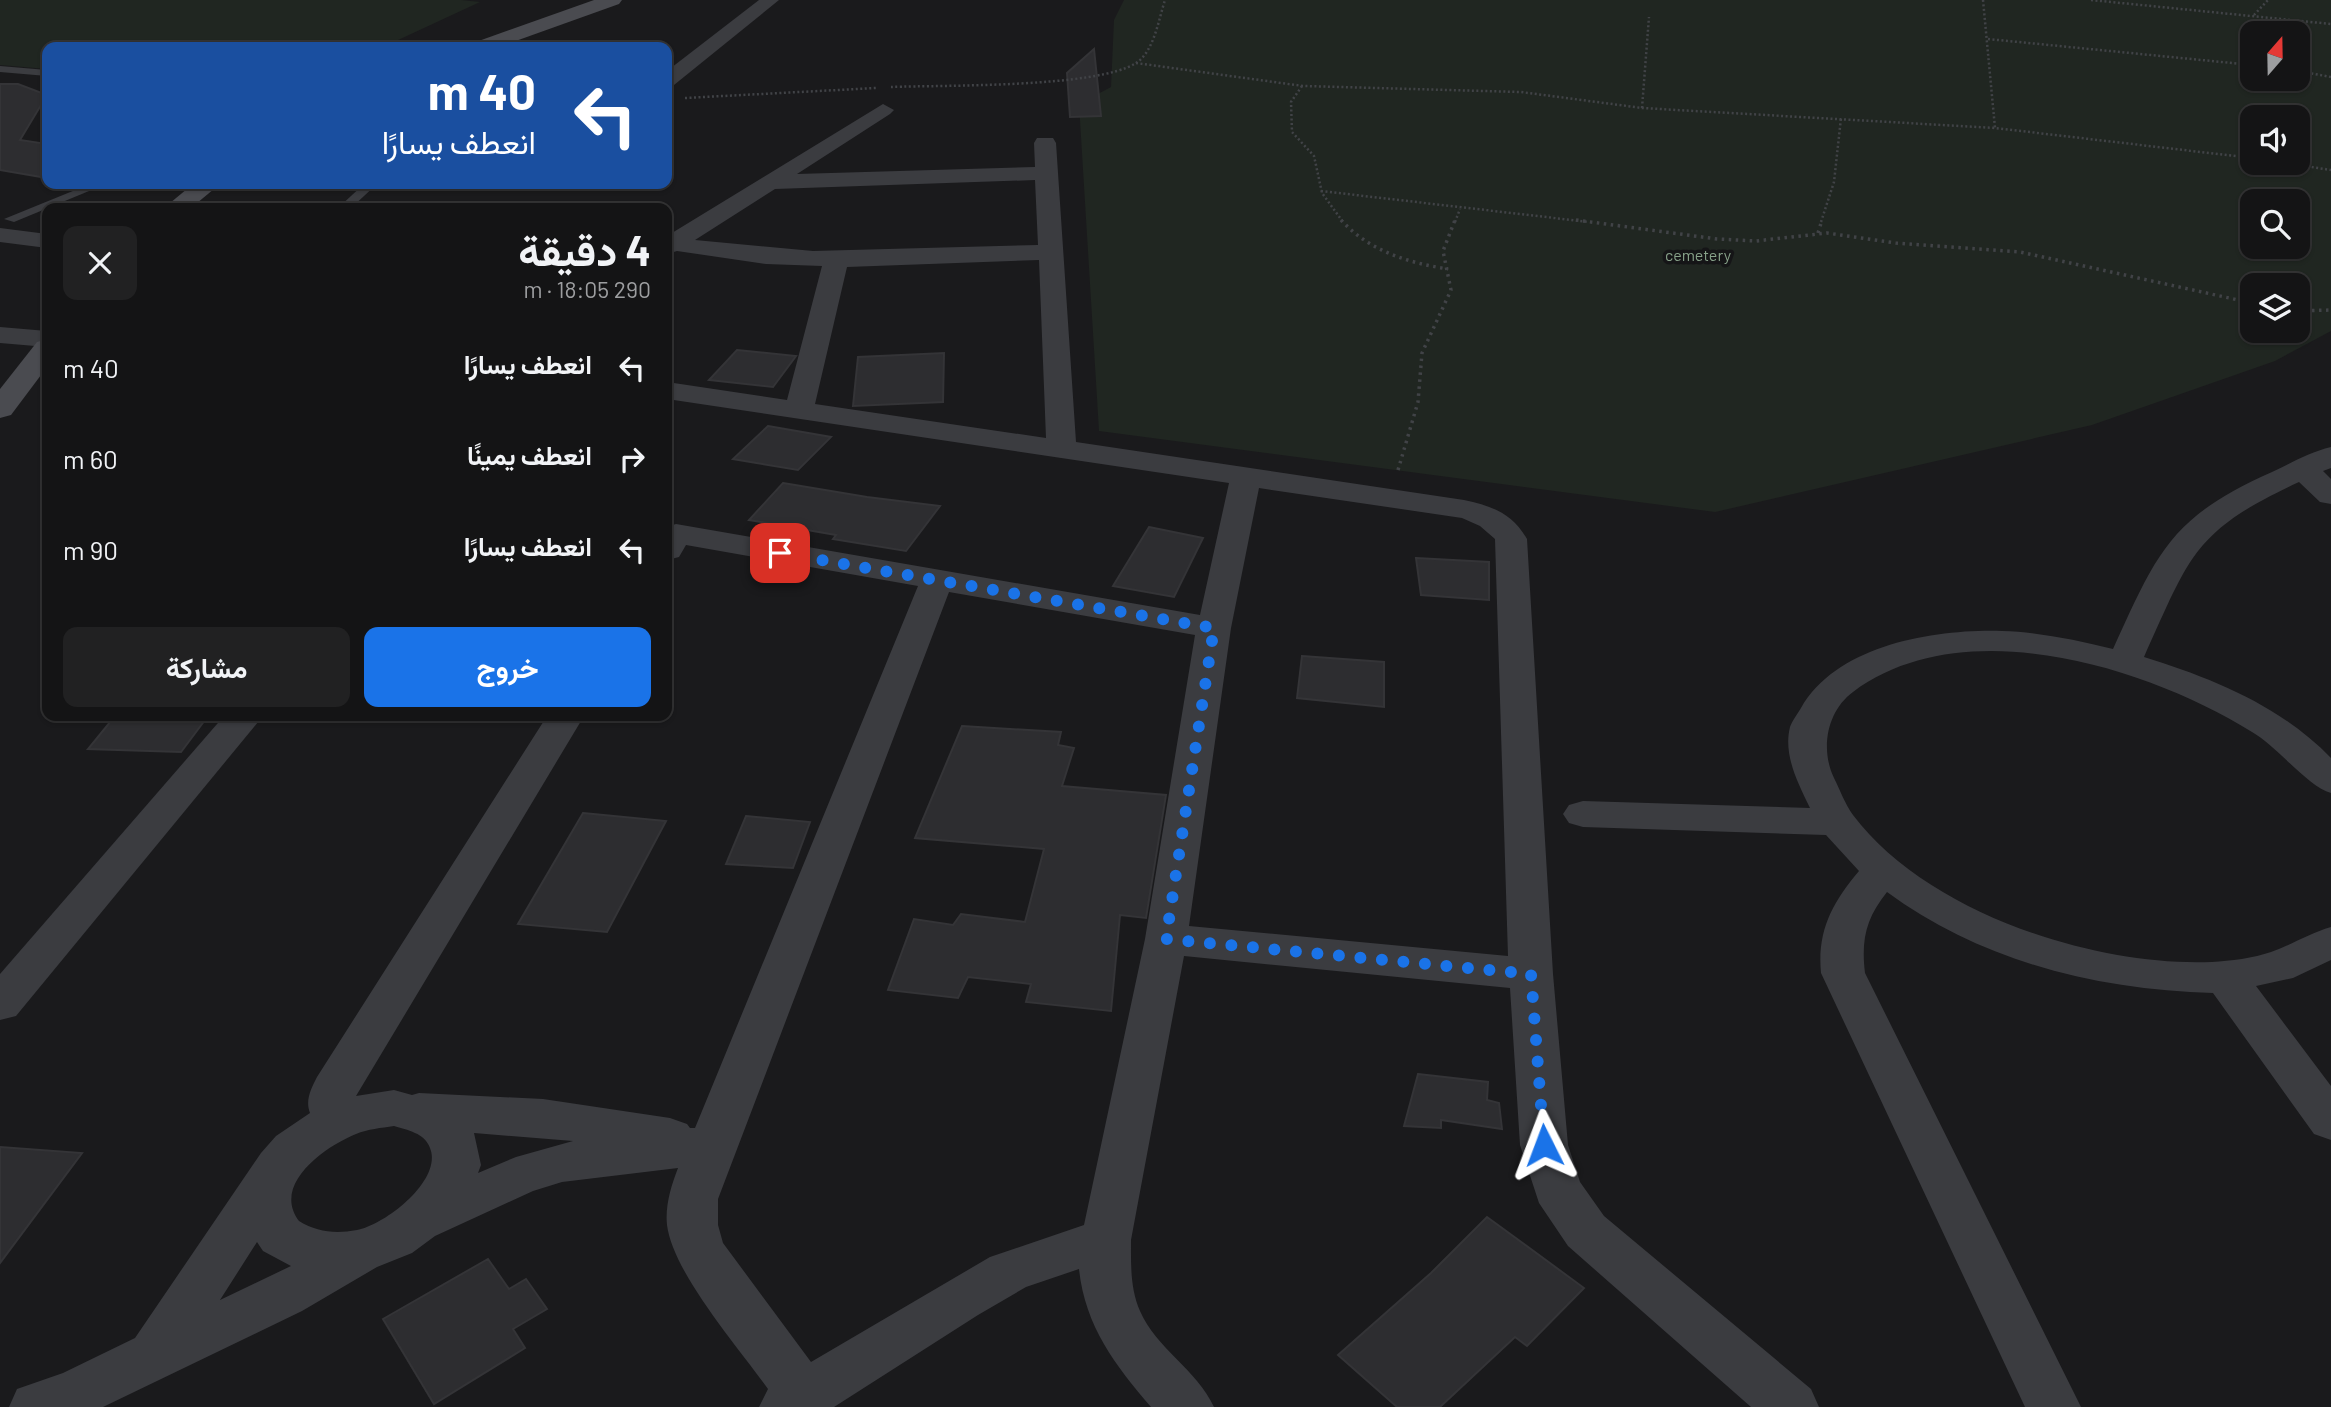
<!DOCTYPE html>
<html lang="ar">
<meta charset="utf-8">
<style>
:root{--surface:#141415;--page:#212122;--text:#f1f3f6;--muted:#9d9ea0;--line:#333334;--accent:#1a73e8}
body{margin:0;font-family:Barlow,Vazirmatn,sans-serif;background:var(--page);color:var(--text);direction:rtl;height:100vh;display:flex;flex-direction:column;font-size:26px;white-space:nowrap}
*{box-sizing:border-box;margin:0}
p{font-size:23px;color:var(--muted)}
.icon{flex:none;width:38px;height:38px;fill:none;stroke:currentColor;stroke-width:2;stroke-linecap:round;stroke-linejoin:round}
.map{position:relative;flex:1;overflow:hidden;direction:ltr}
.sheet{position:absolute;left:42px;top:203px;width:630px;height:518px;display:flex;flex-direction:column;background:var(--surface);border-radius:14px;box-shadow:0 2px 5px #0004,0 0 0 2px var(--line);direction:rtl}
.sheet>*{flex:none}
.guide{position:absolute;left:42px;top:42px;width:630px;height:147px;border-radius:14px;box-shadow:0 2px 5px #0004,0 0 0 2px var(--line);direction:rtl;background:#1a4fa0;color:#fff;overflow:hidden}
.needle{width:46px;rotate:20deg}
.controls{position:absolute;left:2240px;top:21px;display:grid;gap:14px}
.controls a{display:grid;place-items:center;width:70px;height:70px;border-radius:14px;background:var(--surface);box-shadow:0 2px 5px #0004,0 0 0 2px var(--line);font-size:35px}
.pin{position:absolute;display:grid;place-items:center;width:60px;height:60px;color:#fff;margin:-30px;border-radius:14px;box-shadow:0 4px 10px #0006}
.me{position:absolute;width:77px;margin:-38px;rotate:357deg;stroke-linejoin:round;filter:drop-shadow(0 0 5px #0008)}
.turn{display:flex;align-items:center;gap:24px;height:147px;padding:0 21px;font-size:32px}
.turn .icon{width:91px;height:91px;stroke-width:2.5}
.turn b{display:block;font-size:49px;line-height:60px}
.round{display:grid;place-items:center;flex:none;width:74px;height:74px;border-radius:14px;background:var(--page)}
.head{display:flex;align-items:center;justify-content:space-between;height:119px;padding:0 21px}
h1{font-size:42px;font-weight:700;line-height:52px}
.button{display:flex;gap:14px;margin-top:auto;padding:14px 21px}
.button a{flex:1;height:80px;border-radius:14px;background:var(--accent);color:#fff;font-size:28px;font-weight:700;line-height:80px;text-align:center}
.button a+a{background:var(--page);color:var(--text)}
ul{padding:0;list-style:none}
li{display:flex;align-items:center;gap:21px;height:91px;padding:0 21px}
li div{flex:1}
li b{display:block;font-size:26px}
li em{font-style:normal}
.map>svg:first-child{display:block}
.green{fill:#202621;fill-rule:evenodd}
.building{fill:#2d2d30;stroke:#343437;stroke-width:2}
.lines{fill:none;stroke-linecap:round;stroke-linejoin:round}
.path-far1{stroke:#414347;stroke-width:2.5;stroke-dasharray:2 2.5;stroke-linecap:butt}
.path{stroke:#414347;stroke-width:3.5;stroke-dasharray:2.5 4.5;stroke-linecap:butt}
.lane{fill:#3b3c40;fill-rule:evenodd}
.street{fill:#3b3c40;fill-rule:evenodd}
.secondary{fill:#4a4b50;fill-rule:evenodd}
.route{stroke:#1a73e8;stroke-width:12;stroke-dasharray:0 21.6}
.labels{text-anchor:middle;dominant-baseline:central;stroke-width:7;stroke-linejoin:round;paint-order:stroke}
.far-park-label{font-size:16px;fill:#88a28a;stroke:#151517}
</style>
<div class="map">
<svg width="2331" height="1407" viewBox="0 0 2331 1407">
<rect width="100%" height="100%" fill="#1a1a1c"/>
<g class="green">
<path d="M0,0H461L480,2L383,47H47V69L0,65Z"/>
<path d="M1124,0H2331V331L2275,361L2092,425L1715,512L1099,431L1079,104L1111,87L1114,20ZM2252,33H2298V79H2252ZM2252,117H2298V163H2252ZM2252,201H2298V247H2252ZM2252,285H2298V331H2252Z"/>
</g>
<g class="building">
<path d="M1094,49L1101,116L1070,117L1067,73Z"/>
<path d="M0,84H18L47,95L20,140L47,144V178L0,170Z"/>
<path d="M737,350L796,356L773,387L709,380Z"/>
<path d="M944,353L943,402L853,406L858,357Z"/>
<path d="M768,426L831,437L798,470L733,459Z"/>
<path d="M783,483L867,497L940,506L906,551L833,539L836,535L749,520Z"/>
<path d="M1149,527L1203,538L1174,597L1113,586Z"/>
<path d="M1416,558L1489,562V600L1421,595Z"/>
<path d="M1302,656L1384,662V707L1297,698Z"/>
<path d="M115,716H208L181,752L88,749Z"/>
<path d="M962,726L1061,732L1058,745L1074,748L1062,786L1166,795L1146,918L1120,915L1111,1011L1026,1002L1031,984L968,977L958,998L888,990L914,919L953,925L961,914L1025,922L1044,849L915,838Z"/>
<path d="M583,813L666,821L607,932L518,924Z"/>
<path d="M746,816L810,822L793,868L726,864Z"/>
<path d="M1418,1074L1488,1082L1487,1100L1499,1103L1502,1129L1441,1120V1128L1404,1126Z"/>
<path d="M0,1147L82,1153L0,1263Z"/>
<path d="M1487,1217L1584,1288L1527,1346L1515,1337L1440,1407H1397L1338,1355L1431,1273Z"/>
<path d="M488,1259L509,1289L526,1279L547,1309L513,1329L525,1348L434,1404L383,1319Z"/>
</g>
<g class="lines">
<g class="path-far1">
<path d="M1983,0L1995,128"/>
<path d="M2091,0L2331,24"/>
<path d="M2254,15L2268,0"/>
<path d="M1988,39L2252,65"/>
<path d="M1136,63L1303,86L1521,92L1642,108L1995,128L2252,158"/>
<path d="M2298,71L2331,77"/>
<path d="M1302,86L1291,102L1292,132L1314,156L1322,193L1343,222"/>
<path d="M891,87C943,85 1097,88 1136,63C1154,52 1159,18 1165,0"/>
<path d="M685,98L876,88"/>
<path d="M1642,108L1649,17"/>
<path d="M2285,163L2331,170"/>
<path d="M1321,191L1589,222"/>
<path d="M1455,222L1460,209"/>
<path d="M1821,222L1834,182L1841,118"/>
</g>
<g class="path">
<path d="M1341,220C1369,251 1409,263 1448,269"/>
<path d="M1576,220L1717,239L1756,241L1827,233L1896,243L2020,252L2252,303"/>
<path d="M1818,233L1822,220"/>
<path d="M2298,311L2331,310"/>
<path d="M1398,470L1418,402L1422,353L1451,290L1443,251L1455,220"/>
</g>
<g class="lane">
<path d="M0,66L47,70V76L0,72Z"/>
<path d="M90,184H106L14,222L4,219Z"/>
<path d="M364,184H377L351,208H338Z"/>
</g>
<g class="street">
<path d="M759,0H779L674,85L667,87V71Z"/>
<path d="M883,104L894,110L890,114L797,174L1035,167L1034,143L1037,138H1053L1056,143L1076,442L1464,500C1492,506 1512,513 1527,539L1553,974L1568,1145L1580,1182L1604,1216L1811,1389L1819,1407H1751L1568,1246L1539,1203L1520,1145L1510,988L1184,956L1131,1240C1131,1264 1130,1288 1140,1311C1156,1348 1197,1370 1214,1407H1151C1115,1365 1085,1326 1079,1269L1026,1287L978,1315L834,1407H759L768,1389C739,1348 673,1273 667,1225C665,1206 671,1186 678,1168L562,1182L533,1191L435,1236L412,1253L377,1267L302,1311L103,1407H9L17,1389L63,1373L135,1338L261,1153L276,1136L310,1113C305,1100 311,1089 317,1077L547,716H584L356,1096L394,1090L412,1095L419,1093L543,1099L670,1118L687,1124L690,1128H695L918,586L686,545L679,557L667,560V527L676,524L1200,615L1229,483L667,399V382L787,400L822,266L766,264L677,251L667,254V236ZM1035,180L1038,245L813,251L695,240L775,189ZM1039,260L1046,438L815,404L847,267ZM1259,488L1462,518L1480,526L1495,539L1508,956L1189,926L1231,628ZM949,592L1195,635L1145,939L1084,1225L990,1257L811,1362L723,1243L718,1225V1199ZM394,1126C407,1130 425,1133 430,1148C443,1180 385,1225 357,1230C335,1234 317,1232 299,1221C271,1184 326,1146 356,1134C368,1129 381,1128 394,1126ZM474,1133L573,1141L516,1157L478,1173L481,1165ZM257,1242L263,1251L291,1266L220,1300Z"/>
<path d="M0,228L47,234V248L0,242Z"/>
<path d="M0,327L47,331V347L0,343Z"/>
<path d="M2331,447V468L2323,471L2331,479V504L2320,502L2299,482C2193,531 2190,556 2144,657C2212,678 2281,706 2331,758V793C2308,787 2278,747 2252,732C2146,666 1963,610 1853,692C1827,711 1820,749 1834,778C1840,790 1845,804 1853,815C1926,912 2093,967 2212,962C2230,961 2254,958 2271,952C2291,945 2310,933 2331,927V960L2293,978L2256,986L2331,1086V1140L2314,1134L2213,993C2097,990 1981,961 1887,892C1866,918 1861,940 1865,973L2081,1407H2025L1821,973C1817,931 1832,903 1859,871L1826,835L1583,827L1569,823L1563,814L1569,805L1583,801L1810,808C1798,783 1783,755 1790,727C1792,721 1798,713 1801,708C1837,645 1934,629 2002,631C2039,632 2076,640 2113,649C2157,553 2170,517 2272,472C2291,463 2310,452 2331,447Z"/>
<path d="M224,716H263L16,1016L0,1020V974Z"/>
</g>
<g class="secondary">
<path d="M594,0H622L619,4L499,47H470L473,43Z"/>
<path d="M193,184H220L191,208H164Z"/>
<path d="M47,339V367L11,415L0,418V389L37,342Z"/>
</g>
</g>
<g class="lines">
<path class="route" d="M780,553L1214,628L1166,939L1531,974L1544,1145"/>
</g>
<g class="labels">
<g class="far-park-label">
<text x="1698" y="254">cemetery</text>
</g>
</g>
</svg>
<div class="controls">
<a><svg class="needle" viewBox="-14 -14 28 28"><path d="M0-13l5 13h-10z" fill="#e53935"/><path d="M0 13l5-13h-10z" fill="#9d9ea0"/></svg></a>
<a><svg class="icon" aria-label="sound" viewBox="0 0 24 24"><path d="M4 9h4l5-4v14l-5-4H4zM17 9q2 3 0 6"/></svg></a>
<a><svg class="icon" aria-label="search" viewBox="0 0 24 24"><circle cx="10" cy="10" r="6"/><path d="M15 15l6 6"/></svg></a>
<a><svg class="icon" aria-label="layers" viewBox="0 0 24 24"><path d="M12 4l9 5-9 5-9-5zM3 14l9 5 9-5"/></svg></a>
</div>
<div class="pin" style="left:780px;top:553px;background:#d93025"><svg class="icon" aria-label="arrive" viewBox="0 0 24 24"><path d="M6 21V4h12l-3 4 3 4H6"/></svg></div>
<svg class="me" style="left:1544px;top:1145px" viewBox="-20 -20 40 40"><path d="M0-17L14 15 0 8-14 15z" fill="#1a73e8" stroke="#fff" stroke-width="4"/></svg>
<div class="guide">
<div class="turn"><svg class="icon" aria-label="left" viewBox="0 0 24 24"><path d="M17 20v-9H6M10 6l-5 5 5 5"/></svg><div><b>40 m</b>انعطف يسارًا</div></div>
</div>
<section class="sheet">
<div class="head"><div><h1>4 دقيقة</h1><p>290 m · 18:05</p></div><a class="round"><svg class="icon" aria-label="close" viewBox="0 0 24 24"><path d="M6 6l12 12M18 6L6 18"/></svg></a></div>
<ul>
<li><svg class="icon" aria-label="left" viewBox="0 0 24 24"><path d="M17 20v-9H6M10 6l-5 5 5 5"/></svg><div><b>انعطف يسارًا</b></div><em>40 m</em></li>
<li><svg class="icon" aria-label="right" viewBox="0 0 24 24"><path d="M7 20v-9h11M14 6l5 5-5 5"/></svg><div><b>انعطف يمينًا</b></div><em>60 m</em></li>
<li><svg class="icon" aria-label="left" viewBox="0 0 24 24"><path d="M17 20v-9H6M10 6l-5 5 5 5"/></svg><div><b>انعطف يسارًا</b></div><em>90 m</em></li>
</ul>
<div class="button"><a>خروج</a><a>مشاركة</a></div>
</section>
</div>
